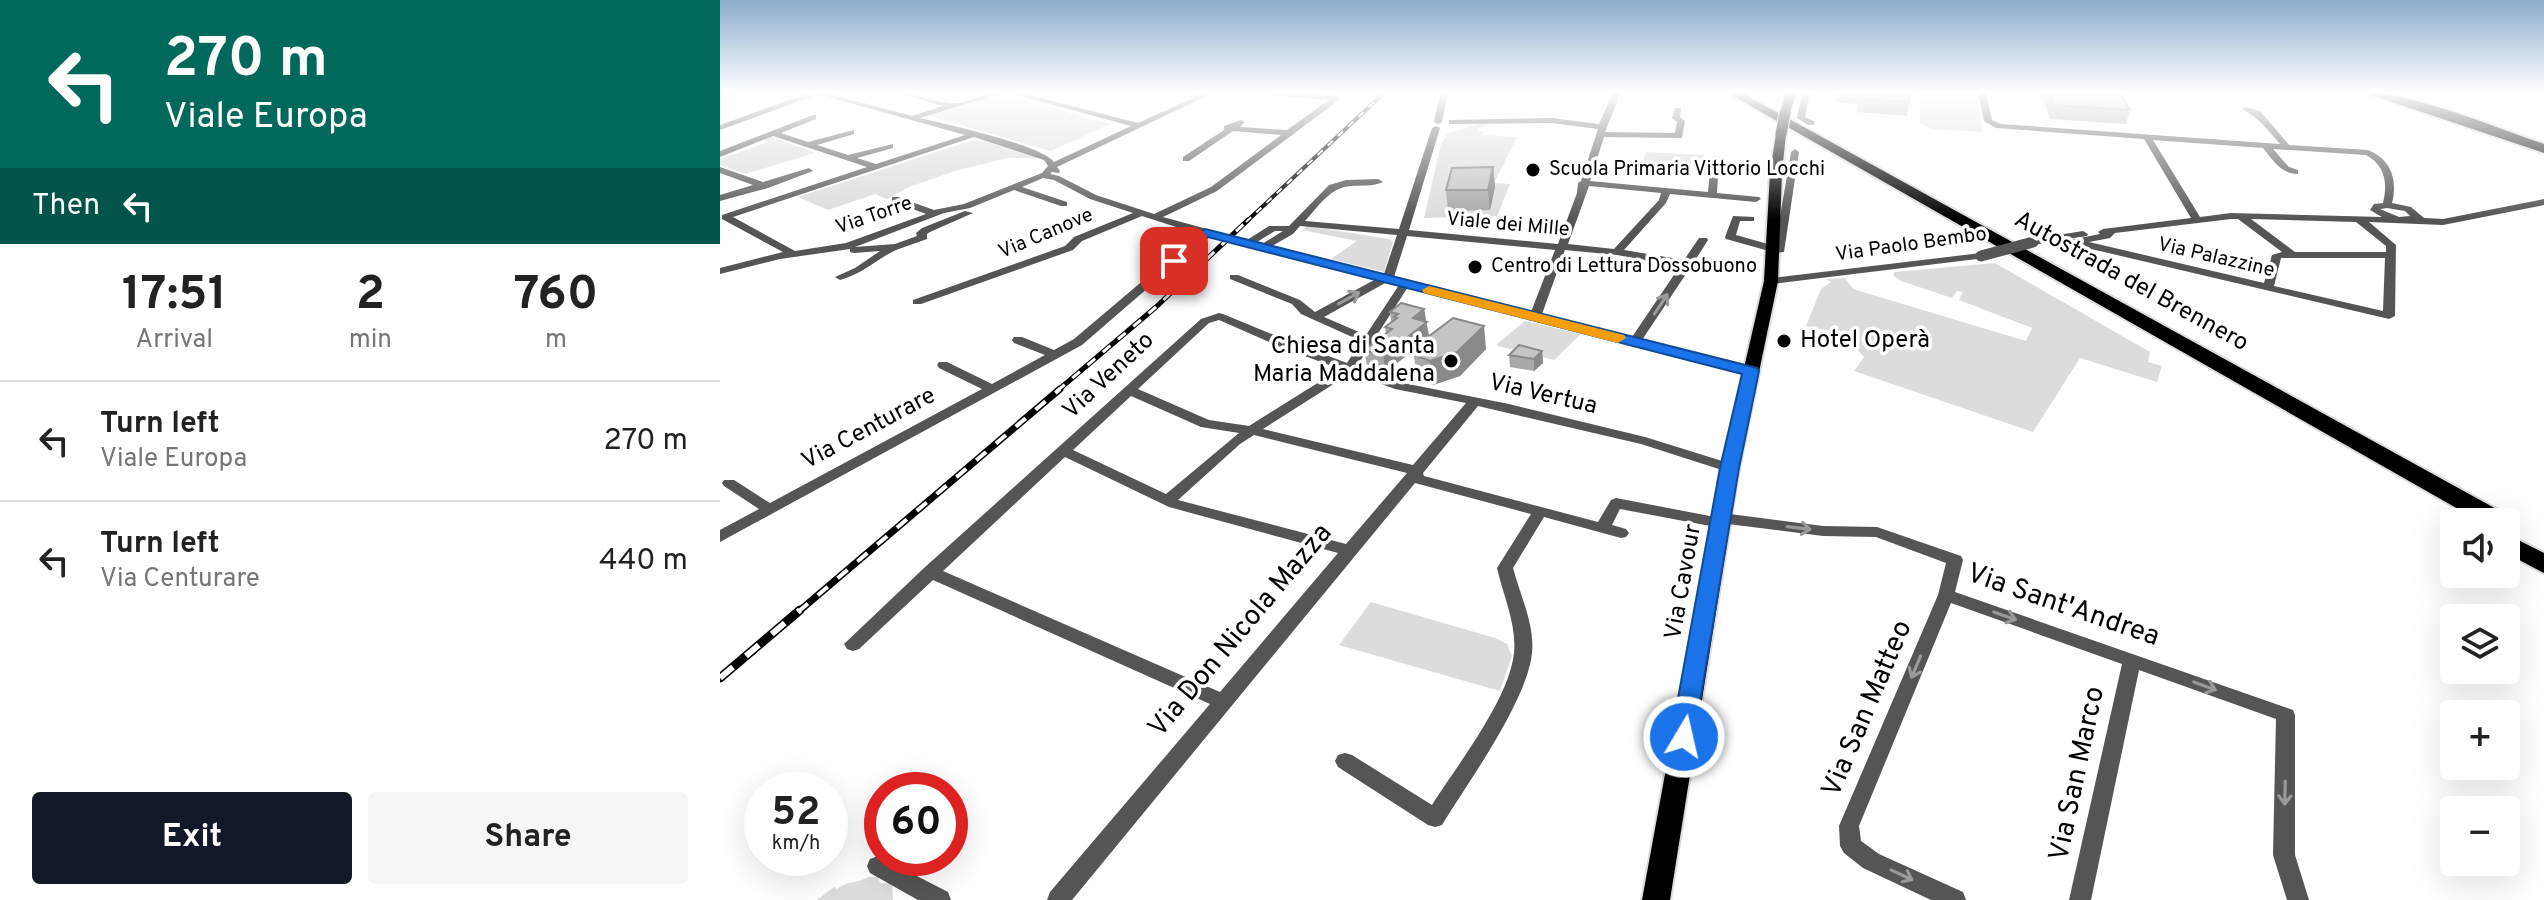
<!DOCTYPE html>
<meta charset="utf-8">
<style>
:root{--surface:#fff;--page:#f6f6f6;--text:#222;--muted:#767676;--line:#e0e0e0;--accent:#111827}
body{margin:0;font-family:Overpass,sans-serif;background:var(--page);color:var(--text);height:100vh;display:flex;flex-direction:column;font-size:30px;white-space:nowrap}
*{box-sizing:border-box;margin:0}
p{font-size:26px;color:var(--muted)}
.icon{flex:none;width:44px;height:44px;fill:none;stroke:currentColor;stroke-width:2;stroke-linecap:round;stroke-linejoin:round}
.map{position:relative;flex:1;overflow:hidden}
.sheet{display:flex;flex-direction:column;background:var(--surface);width:720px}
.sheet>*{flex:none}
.hud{background:#00695c;color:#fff;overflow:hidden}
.controls{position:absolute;left:1720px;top:508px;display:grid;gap:16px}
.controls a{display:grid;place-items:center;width:80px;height:80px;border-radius:8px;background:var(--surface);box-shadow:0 8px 32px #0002;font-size:40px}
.speed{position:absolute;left:24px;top:772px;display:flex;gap:16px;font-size:40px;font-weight:700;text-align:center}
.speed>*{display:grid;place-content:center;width:104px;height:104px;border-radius:50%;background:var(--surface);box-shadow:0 8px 32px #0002;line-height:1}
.speed small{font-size:20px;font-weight:400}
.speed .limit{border:12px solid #d22;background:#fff;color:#111}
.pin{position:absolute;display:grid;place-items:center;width:68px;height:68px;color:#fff;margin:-34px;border-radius:16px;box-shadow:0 4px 12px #0006}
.me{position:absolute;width:88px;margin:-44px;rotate:9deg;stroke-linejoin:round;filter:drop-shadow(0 0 6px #0008)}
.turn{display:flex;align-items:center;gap:28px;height:168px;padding:0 32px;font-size:36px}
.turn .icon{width:104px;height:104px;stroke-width:2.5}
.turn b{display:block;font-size:56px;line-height:68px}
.then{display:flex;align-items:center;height:76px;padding:0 32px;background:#0003;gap:16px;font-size:30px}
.eta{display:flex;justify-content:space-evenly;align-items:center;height:136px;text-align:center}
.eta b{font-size:48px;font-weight:700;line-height:56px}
.primary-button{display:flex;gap:16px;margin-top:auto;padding:16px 32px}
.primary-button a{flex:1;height:92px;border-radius:8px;background:var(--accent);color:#fff;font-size:32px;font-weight:700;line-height:92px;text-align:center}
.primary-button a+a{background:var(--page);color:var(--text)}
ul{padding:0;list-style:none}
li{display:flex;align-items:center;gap:24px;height:120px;padding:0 32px;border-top:2px solid var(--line)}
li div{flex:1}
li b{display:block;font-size:30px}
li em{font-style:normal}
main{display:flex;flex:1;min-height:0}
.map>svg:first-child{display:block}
.green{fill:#dcdcdc}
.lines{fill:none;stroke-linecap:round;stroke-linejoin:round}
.major-casing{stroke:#dbdbdb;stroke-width:4}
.highway-casing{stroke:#dbdbdb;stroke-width:4}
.minor{fill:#555;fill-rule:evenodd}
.major{fill:#000;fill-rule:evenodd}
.highway{fill:#000;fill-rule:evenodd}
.rail-far3-casing{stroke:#000;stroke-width:4}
.rail-far2-casing{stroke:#000;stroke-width:5}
.rail-far1-casing{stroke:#000;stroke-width:7}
.rail-casing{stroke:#000;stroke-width:9}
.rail-far3{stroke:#fff;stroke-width:2;stroke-dasharray:7;stroke-linecap:butt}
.rail-far2{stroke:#fff;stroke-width:3;stroke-dasharray:10;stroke-linecap:butt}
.rail-far1{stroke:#fff;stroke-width:4;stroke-dasharray:13;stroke-linecap:butt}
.rail{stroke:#fff;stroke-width:6;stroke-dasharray:17;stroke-linecap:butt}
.major-bridge-casing{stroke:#dbdbdb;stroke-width:13;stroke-linecap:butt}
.minor-bridge{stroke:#555;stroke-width:11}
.major-bridge{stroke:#000;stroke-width:11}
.wall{fill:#a9a9a9}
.shaded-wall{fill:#898989}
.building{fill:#c4c4c4;stroke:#898989;stroke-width:2}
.oneway{stroke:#999}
.route{fill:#1a73e8;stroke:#114b97;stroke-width:2}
.slow{fill:#f59e0b}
.poi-dot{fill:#000;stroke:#fff;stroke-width:3}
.labels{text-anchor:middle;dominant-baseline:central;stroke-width:7;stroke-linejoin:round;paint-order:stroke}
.far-poi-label{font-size:20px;fill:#000;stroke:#fff;text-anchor:start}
.far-street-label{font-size:20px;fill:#000;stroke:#fff}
.street-label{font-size:24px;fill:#000;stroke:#fff}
.poi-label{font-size:24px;fill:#000;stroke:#fff;text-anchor:start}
.near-street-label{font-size:28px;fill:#000;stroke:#fff}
</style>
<main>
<section class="sheet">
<div class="hud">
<div class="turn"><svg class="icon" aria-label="left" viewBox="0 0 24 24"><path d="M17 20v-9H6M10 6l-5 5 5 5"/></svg><div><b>270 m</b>Viale Europa</div></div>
<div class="then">Then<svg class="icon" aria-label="left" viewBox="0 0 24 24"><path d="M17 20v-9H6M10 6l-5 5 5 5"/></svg></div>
</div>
<div class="eta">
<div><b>17:51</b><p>Arrival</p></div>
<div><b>2</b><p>min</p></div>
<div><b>760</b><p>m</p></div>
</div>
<ul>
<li><svg class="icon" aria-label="left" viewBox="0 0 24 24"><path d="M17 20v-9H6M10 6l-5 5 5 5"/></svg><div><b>Turn left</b><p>Viale Europa</p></div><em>270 m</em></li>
<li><svg class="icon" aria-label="left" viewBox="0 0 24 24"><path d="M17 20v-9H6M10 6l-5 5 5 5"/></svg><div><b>Turn left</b><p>Via Centurare</p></div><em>440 m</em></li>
</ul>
<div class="primary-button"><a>Exit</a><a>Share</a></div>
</section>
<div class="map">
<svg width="1824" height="900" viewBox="0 0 1824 900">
<rect width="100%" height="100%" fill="#fff"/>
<g class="green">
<path d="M1199,93H1256L1263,132L1212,129L1200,123Z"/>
<path d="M275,95L287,96L390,124L331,151L208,116Z"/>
<path d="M759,124H768L756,130L764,132L763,135L797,137L774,183L790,184L777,216L704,218L721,144L728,133Z"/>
<path d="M50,136L95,153L25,174L0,165V159L48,142L41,139Z"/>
<path d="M260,140L318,158H288L238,170L189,187L167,199L155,194L108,210L78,197L250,141Z"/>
<path d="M926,152L984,155L983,165H922Z"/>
<path d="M587,226L669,239L673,242L664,272L611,259L637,241L582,230Z"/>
<path d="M1275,263L1430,352L1428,362L1442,366L1437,382L1360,358L1313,432L1134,371L1144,357L1123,334L1086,326L1101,289L1111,282L1106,279L1125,278L1133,289L1306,341L1312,328L1239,300L1243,292L1237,291L1232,298L1181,281L1174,276V272Z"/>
<path d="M805,321L861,334L834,360L778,346L777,344Z"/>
<path d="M651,602L775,638L787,644L792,656L780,691L619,645Z"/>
<path d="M148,877H158L160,883L172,884L173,900H97L114,887L117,889C127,881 139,883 148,877Z"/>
</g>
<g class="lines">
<defs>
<g id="major">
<path d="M1066,93H1076L1070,113L1065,116L1060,113Z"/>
<path d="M1061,131L1066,134L1062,172L1058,281L1019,468L950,900H922L1001,468L1044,281L1050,172L1056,134Z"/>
</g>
<g id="highway">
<path d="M1008,93H1022L1789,516L1792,522L1786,528V522H1761Z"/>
<path d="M1645,93C1689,91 1780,129 1824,144V153Z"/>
<path d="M1786,534L1824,553V573L1786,553Z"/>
</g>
</defs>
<use href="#major" class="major-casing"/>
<use href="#highway" class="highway-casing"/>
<g class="minor">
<path d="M94,93H106L192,116L223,106L177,93C196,93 211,102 229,103C246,105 263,93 281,93L200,118C225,124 322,145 334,162L411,126L290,93H302L418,123L484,93H493L337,167L340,171L339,173L332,172L330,174L339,176L376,195L434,214L491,187L561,135L513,131L469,161H463V157L504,130V126L521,120L525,122L520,127L567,130L609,100L551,95L547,93L619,96V100L497,191L443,217L527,240L549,226H569L609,185L626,180L658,179L663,182C653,187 641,185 631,186C610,187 598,207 585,221L679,229L712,128L716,126L720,128L689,230L838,244L857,193L858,183L861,181L878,129L832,123L732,124H729V120L832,118L879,124L892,95L896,93L900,95L885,132L955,133L957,122L952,118L955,108H961L960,117L965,121L962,138L884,137L870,181L988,192L991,159L995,156L999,159L997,193L1039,197L1041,199L1036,202L950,194L946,203L904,250L964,260L979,238H987L988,240L974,262L1000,267L1001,269L996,272L970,268L922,340L1035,368L1037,371L1035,374H1027L688,287L637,366L683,383L789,404L925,437L1015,465L1017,468L1015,471H1005L921,444L758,406L703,473L704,476L878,522L891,500L896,498L995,517L1002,513L1103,526L1157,527L1241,556L1243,560L1235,592L1573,710L1575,715V855L1589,900H1567L1553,855L1556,719L1419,670L1371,900H1349L1402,664L1231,603L1139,826L1141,841L1159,854L1243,892L1246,900H1211L1143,868L1124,853L1120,846L1119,826L1218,595L1226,563L1156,537L1103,536L1008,524L1001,528L900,509L892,525L906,529L909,533L906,537L901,538L824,517L793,568C800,595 815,625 812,653C807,702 748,782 722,825L715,827L708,825L618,767L615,761L618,755L625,753L632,755L712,805C737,765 789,700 794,653C797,625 783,595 777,568L811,514L695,483L352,900H327L330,892L490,704L213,580L139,649L133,651L127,649L124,644L204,568L481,319L499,313L503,314L571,342L627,363L641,341L581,314L572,304L510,279V275H518L580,300L595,312L656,279L488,236L362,345L0,542V530L39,509L4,486L2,483L4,480H14L50,503L262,389L219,368L217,365L219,362H227L272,384L325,355L294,343L292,340L294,337H302L334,350L354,339L478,234L422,216L362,241L353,250L201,304H193V300L345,246L354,237L413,213L370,199L334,180L323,178L302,187L347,202V206H341L294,190L250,208L224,213L135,247L175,244L197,236L196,233L202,228L245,211L253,213L210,232L207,234V239C197,243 186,246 176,250C156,259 145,273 120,280L115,277L135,268L160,251L134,253L130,252V249L60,259L0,274V268L63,252L2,219V215L147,167L53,136L0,157V151L93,115H96V119L61,133L88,142L134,130V134L97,145L128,155L173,144V148L137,158L156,164L245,135ZM254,137L324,160L328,166L322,173L244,204L214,210L178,197H172V201L206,214L126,243L75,251L13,217ZM869,186L941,193L939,200L894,249L848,244ZM580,226L677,235L664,274L552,246L573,234ZM555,231H563L542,244L537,242ZM687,236L835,250L811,312L674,277ZM845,250L897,255L960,266L912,337L822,314ZM667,282L679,285L646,335L604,317ZM499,320L563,348L620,369L529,426L489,420L418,389L489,323ZM631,373L675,389L746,403L693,465L543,429ZM411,396L481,427L519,433L446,494L353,450ZM534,435L687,473L626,544L458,500L520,444ZM345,457L449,507L618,553L500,692L223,571Z"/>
<path d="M720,93H728L722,122L718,124L714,122Z"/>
<path d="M1082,93H1090L1085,117L1094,121V125H1088L1077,118Z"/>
<path d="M1258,93H1266L1272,120L1281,124L1560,144C1547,129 1539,118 1522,109L1526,107L1540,111L1569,145L1648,150C1671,159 1678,180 1672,203L1691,207L1704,218L1723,219L1824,199V205L1723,225L1649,222L1676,245L1675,316L1669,319L1350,244V240L1380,234L1378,232L1383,229L1471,218L1424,139L1276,128L1264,121ZM1433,140L1543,148C1553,160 1561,174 1578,174V170L1569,167L1553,149L1646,155C1665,165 1668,183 1663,203L1654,204L1650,210L1662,217L1511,213L1480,217ZM1667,208L1685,211L1690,216L1679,217L1660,209ZM1511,219H1518L1562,252L1552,255L1544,283L1369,242L1390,238L1395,233ZM1531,219L1636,222L1666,246V252H1575ZM1561,258H1665L1663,311L1554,286Z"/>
<path d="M86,94L93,96L0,130V125Z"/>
<path d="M1075,149L1079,152L1064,252L1049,254V251L1006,239L1005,237L1013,216L1034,217V221H1020L1016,235L1055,246L1071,152Z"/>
<path d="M0,167L43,182L89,168L93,171L48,188L0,201V195L33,185L0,173Z"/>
<path d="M1363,231L1368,234L1367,236L1313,245L1308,242L1313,239Z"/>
<path d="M1261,253L1265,254V258L1051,284L1046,281L1051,278Z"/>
<path d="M158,856L228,892L231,900H198L150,873L147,866L150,859Z"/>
</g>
<use href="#major" class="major"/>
<use href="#highway" class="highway"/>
<defs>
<path id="rail-far3" d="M526,222L664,93"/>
<path id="rail-far2" d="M337,391L436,307L528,220"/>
<path id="rail-far1" d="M78,612L340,389"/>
<path id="rail" d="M0,678L80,610"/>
</defs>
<use href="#rail-far3" class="rail-far3-casing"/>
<use href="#rail-far2" class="rail-far2-casing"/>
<use href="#rail-far1" class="rail-far1-casing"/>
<use href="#rail" class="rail-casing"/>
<use href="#rail-far3" class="rail-far3"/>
<use href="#rail-far2" class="rail-far2"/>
<use href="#rail-far1" class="rail-far1"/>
<use href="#rail" class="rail"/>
<defs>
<path id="major-bridge" d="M1061,134L1065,113"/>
</defs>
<use href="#major-bridge" class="major-bridge-casing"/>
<path class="minor-bridge" d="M1261,256L1313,242"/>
<use href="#major-bridge" class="major-bridge"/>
</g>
<g class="wall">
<path d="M1116,93H1189V102L1187,116L1137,112L1138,104L1115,102Z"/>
<path d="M1321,93H1400L1410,110L1406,124L1330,119Z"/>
<path d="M773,167L775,187L770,210L728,211L726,190Z"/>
<path d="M704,309L709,335L766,349L740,376L713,385L703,381L697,375L693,351L695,349L666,372L647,366L644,350L666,334L665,327L671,322L670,312Z"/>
<path d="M822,351L823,363L814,371L790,367L789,355Z"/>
</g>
<g class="shaded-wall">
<path d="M773,167L775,187L770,210L768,190Z"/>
<path d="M704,309L709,337L666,372L663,356L693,318Z"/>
<path d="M764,326L766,349L740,376L713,385L710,361Z"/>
<path d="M822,351L823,363L814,371V359Z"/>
</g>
<g class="building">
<path d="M1140,93H1189V102L1139,99Z"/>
<path d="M1329,93H1400L1410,110L1334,105Z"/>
<path d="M773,167L768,190H726L732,168Z"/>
<path d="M681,303L704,309L693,318L707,322L663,356L644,350L672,329L665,327L677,318L674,317L678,314L670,312Z"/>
<path d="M733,318L764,326L737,352L710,361L699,357L693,351L700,343Z"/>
<path d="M799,345L822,351L814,359L789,355Z"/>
</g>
<defs><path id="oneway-shaft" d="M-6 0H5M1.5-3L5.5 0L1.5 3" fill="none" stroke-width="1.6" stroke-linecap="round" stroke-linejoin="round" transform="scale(2)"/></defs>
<g class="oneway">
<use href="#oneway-shaft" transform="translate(629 298) rotate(-29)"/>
<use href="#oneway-shaft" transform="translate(941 304) rotate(-57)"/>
<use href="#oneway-shaft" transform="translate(1079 528) rotate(7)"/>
<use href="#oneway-shaft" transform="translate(1285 616) rotate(19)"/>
<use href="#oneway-shaft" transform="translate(1196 667) rotate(113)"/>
<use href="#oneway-shaft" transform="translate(1485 686) rotate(20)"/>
<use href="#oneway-shaft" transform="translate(1565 793) rotate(91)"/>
<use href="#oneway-shaft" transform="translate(1182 875) rotate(25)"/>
</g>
<linearGradient id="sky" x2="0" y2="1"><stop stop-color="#8cadcc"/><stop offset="0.42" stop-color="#fff"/><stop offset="1" stop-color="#fff" stop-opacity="0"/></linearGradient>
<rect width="1824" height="219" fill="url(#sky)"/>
<path class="route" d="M485,229L1037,368L1039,371L1019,468L973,744L964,748L955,744L951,737L1000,468L1022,374L488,237L458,264H449V258Z"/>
<path class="slow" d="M709,286L904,335L906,338L898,343L704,293L702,290Z"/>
<g class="poi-dot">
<circle cx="813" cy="170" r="8"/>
<circle cx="755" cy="267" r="8"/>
<circle cx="1064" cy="341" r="8"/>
<circle cx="731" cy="361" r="8"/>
</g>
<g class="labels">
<g class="far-poi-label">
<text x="829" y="170">Scuola Primaria Vittorio Locchi</text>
<text x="771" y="267">Centro di Lettura Dossobuono</text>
</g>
<g class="far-street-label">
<text transform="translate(154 216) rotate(-19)">Via Torre</text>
<text transform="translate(788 225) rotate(5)">Viale dei Mille</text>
<text transform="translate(326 234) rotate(-23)">Via Canove</text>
<text transform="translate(1191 245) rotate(-8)">Via Paolo Bembo</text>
<text transform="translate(1496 258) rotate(13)">Via Palazzine</text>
</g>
<g class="street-label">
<text transform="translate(1411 282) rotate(29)">Autostrada del Brennero</text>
<text transform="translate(389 376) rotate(-43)">Via Veneto</text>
<text transform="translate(823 395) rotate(13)">Via Vertua</text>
<text transform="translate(149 429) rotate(-28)">Via Centurare</text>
<text transform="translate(964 582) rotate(-80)">Via Cavour</text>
</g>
<g class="poi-label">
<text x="1080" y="341">Hotel Operà</text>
<text x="715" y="347" text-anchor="end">Chiesa di Santa<tspan x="715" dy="28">Maria Maddalena</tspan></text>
</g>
<g class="near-street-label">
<text transform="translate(1343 606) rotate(19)">Via Sant'Andrea</text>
<text transform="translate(521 631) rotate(-50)">Via Don Nicola Mazza</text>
<text transform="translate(1148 709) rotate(-67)">Via San Matteo</text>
<text transform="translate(1358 774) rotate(-78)">Via San Marco</text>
</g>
</g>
</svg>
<div class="controls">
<a><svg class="icon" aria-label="sound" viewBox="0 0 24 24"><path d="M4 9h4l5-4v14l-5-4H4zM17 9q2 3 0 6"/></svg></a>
<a><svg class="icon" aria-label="layers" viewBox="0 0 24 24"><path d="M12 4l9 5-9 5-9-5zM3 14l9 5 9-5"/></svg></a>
<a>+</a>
<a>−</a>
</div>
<div class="speed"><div>52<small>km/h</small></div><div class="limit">60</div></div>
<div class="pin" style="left:454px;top:261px;background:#d93025"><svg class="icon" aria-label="arrive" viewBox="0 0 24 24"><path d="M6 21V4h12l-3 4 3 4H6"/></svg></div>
<svg class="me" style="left:964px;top:737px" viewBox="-20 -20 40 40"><circle r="17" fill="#1a73e8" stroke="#fff" stroke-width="3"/><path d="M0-11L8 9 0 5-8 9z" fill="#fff"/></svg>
</div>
</main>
